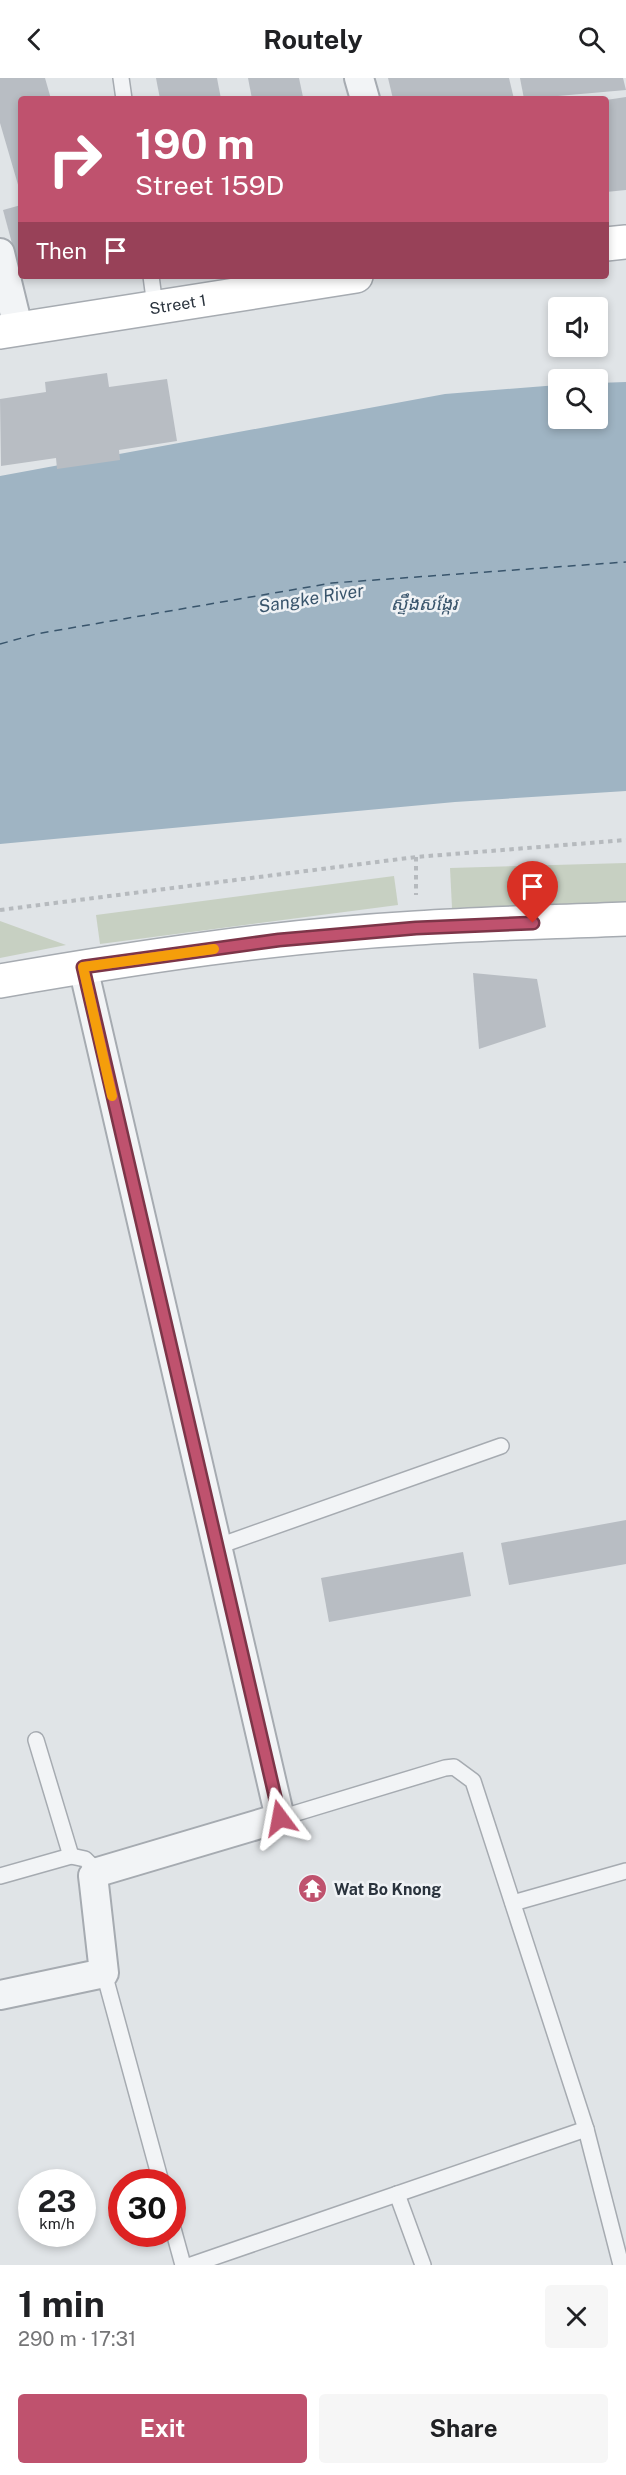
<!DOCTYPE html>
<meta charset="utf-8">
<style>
:root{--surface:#fff;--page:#f6f6f6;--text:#202124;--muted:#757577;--accent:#bf526e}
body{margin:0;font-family:"Public Sans","Noto Sans Khmer",sans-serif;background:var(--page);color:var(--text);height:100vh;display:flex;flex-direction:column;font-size:22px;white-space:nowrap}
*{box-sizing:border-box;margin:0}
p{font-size:20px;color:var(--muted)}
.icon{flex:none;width:33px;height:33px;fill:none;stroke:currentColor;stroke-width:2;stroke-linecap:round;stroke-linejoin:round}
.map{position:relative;height:2187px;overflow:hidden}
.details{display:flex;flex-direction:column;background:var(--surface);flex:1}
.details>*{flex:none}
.banner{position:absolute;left:18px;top:18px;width:591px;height:183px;border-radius:6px;box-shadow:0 3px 9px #0003;background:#bf526e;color:#fff;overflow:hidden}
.fabs{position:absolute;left:548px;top:219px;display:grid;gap:12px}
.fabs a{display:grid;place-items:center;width:60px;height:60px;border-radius:6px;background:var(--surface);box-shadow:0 3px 9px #0003;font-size:30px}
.speed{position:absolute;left:18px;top:2091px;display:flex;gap:12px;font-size:30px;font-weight:700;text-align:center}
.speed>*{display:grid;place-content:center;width:78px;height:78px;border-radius:50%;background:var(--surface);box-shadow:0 3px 9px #0003;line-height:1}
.speed small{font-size:15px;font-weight:400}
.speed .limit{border:9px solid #d22;background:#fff;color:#111}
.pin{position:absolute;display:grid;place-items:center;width:51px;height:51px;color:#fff;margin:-62px -26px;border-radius:50% 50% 50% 0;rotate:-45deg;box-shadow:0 0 6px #0007}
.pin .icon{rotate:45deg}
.me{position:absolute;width:66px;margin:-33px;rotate:347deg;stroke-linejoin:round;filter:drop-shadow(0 0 4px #0008)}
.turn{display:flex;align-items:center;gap:21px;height:126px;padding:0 18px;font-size:27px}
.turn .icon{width:78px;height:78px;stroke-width:2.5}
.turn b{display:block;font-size:42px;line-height:51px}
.then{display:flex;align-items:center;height:57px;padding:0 18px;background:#0003;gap:12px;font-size:22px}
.round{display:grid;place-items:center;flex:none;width:63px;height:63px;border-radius:6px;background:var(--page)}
.summary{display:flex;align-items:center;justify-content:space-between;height:102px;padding:0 18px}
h1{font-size:36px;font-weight:700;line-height:45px}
.button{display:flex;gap:12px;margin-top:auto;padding:12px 18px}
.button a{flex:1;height:69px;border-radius:6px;background:var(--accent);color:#fff;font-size:24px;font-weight:700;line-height:69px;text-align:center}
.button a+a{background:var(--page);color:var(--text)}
header{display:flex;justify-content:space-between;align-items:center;height:78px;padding:0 18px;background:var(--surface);font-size:27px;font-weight:700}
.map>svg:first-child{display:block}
.green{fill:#c7d0c2}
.water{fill:#9fb4c3}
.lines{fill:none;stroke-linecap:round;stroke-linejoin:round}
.ferry{stroke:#39556c;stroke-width:1.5;stroke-dasharray:8 6;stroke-linecap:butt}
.building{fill:#b8bdc3}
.lane-casing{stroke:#a6abb1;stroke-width:18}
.street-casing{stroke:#a6abb1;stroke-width:32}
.secondary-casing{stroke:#a6abb1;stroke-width:36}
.path{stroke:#b6babe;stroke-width:4;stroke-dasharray:4.5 4.5;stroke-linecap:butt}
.lane{stroke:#f2f4f6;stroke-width:15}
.street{stroke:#f2f4f6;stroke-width:28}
.secondary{stroke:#fff;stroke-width:33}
.route-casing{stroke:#7c3548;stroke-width:15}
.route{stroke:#bf526e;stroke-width:10}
.slow{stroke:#f59e0b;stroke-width:10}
.labels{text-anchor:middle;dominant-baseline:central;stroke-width:5;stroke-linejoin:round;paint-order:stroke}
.street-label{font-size:16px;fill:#2a333d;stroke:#eff2f5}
.poi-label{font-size:16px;font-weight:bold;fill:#2a333d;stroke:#eff2f5;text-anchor:start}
.water-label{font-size:18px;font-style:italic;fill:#39556c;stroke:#eff2f5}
</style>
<header><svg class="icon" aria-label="back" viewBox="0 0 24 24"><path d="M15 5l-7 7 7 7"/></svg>Routely<svg class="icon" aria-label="search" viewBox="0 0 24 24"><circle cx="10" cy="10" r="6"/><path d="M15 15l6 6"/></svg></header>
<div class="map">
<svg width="626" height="2187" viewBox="0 0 626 2187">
<rect width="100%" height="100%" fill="#e0e4e7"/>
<g class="green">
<path d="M626,785V825L452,830L450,790Z"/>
<path d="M394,798L398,827L100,866L96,837Z"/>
<path d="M0,843L66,867L0,880Z"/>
</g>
<path class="water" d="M626,304V713L455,724L0,766V398L445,316L558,307V340H597V305Z"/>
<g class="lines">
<path class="ferry" d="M0,566L36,556L332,505L626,484"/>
</g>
<g class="building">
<path d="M0,0H45L51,21H21V117L0,45Z"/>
<path d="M156,0H217L221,21H160Z"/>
<path d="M248,0H299L303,19L252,21Z"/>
<path d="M388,0H509L514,21H393Z"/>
<path d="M520,0H623L626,12L524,21Z"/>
<path d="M626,19V112L606,114V22Z"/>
<path d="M21,127V186L17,184L3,132Z"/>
<path d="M107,295L109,309L167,301L177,363L119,372L120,382L57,391L56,380L1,388L0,321L46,314L45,304Z"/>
<path d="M473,895L537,901L546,949L479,971Z"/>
<path d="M626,1442V1486L509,1507L501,1465Z"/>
<path d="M463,1474L471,1518L329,1544L321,1500Z"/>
</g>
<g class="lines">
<defs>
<g id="lane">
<path d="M121,0L124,21"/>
<path d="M151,198L155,228"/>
<path d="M216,1469L501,1368"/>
<path d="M36,1662L71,1778"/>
<path d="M280,1740L445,1690L454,1689L473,1703L586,2051L621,2187"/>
<path d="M0,1798L71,1778L85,1781L98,1794"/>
<path d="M513,1825L626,1793"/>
<path d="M104,1895L161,2104"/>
<path d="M397,2116L423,2187"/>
<path d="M172,2147L183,2187"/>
<path d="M191,2187L586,2051"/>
</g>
<g id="street">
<path d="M359,0L365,21"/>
<path d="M0,175L18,249"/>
<path d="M0,1917L104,1895L94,1806L93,1798L98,1794L280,1740L83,889"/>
</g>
<g id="secondary">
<path d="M606,166L626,164"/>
<path id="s1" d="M0,254L356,198"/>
<path d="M0,903C138,879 277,858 416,850C486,845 556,844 626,841"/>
</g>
</defs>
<use href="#lane" class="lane-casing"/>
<use href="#street" class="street-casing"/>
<use href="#secondary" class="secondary-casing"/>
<g class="path">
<path d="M416,779V817"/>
<path d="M0,832L416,779L626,762"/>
</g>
<use href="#lane" class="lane"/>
<use href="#street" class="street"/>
<use href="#secondary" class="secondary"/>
</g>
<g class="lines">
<defs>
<path id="route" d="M280,1740L83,889L279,862L416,850L533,845"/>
</defs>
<use href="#route" class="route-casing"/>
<use href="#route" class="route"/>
<path class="slow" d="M112,1018L83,889L214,871"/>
</g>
<defs>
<symbol id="temple-disc" viewBox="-11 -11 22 22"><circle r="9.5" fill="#bf526e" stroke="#eff2f5"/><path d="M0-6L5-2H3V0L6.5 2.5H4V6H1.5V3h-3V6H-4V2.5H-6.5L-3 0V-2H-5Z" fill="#fff"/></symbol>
</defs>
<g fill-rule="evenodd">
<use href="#temple-disc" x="296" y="1794" width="33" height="33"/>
</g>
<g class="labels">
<g class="street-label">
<text stroke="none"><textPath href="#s1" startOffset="180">Street 1</textPath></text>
</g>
<g class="poi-label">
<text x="334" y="1811">Wat Bo Knong</text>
</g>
<g class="water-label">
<text transform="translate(311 520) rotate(-9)">Sangke River</text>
<text x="424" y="525">ស្ទឹងសង្កែរ</text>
</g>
</g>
</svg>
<div class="fabs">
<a><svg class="icon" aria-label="sound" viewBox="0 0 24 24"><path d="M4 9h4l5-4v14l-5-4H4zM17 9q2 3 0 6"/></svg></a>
<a><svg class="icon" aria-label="search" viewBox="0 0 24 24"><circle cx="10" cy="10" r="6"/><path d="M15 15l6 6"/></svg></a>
</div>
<div class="speed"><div>23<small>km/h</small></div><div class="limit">30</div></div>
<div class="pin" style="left:533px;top:845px;background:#d93025"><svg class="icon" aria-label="arrive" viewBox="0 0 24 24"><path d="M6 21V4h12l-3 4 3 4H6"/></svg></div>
<svg class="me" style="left:280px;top:1740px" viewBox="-20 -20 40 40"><path d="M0-17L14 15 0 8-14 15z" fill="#bf526e" stroke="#fff" stroke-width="4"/></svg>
<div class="banner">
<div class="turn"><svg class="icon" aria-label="right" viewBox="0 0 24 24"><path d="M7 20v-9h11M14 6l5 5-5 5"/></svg><div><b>190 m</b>Street 159D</div></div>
<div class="then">Then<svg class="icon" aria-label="arrive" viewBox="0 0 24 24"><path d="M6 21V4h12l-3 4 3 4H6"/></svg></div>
</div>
</div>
<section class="details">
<div class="summary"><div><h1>1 min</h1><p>290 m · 17:31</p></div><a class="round"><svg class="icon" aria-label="close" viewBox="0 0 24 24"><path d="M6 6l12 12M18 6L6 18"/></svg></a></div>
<div class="button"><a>Exit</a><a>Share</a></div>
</section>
